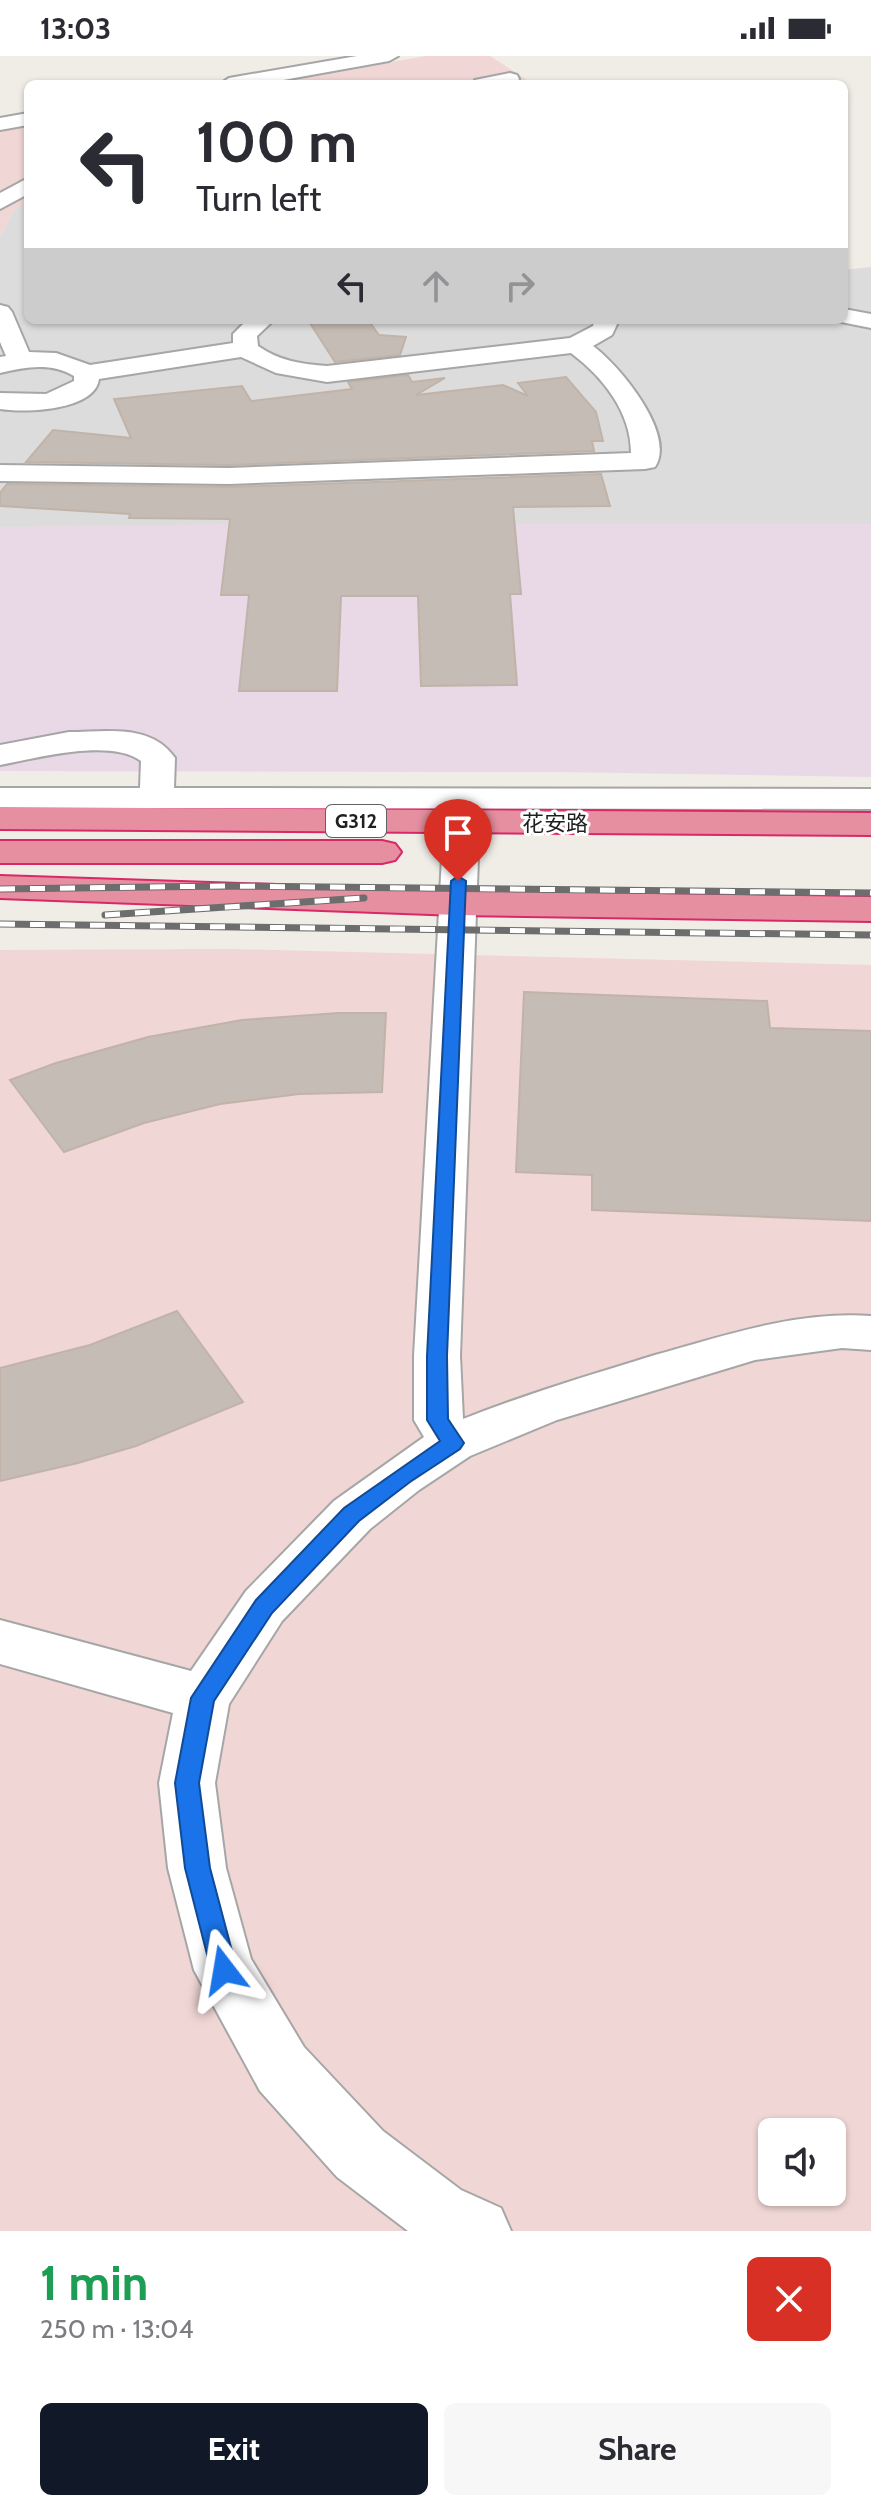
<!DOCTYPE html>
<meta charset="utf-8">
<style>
:root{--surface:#fff;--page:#f7f7f7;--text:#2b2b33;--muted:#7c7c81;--accent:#111827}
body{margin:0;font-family:Cabin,"Noto Sans SC",sans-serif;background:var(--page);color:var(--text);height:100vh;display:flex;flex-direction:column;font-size:30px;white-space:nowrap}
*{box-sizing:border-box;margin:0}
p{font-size:26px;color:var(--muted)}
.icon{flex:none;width:44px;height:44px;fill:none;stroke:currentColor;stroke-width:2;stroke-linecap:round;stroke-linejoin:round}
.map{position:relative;height:2175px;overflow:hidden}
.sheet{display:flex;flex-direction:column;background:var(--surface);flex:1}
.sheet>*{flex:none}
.guide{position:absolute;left:24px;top:24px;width:824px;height:244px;border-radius:12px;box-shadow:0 2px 6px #0004;background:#fff;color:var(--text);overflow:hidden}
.tools{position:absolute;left:758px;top:2062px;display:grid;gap:16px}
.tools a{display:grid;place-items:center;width:88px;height:88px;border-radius:12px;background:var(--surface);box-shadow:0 2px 6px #0004;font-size:40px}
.pin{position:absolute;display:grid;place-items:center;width:68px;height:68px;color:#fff;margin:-82px -34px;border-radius:50% 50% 50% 0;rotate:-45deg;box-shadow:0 0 8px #0007}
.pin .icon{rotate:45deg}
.me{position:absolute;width:88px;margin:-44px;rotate:346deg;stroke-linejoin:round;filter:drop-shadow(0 0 6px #0008)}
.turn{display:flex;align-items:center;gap:28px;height:168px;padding:0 40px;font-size:36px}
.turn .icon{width:104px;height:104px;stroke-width:2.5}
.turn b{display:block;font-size:56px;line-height:68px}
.lanes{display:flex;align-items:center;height:76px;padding:0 40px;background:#0003;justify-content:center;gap:40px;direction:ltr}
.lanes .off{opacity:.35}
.round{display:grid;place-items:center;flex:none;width:84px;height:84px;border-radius:12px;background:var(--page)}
.summary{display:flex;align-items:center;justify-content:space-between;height:136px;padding:0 40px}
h1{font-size:48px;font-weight:700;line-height:60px;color:#1e9e55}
.button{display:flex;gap:16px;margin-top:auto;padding:16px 40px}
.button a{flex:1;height:92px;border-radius:12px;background:var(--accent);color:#fff;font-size:32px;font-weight:700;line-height:92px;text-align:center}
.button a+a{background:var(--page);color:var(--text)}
.status{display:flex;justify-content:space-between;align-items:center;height:56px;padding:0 40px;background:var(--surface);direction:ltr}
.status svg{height:22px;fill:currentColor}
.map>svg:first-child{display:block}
.residential{fill:#dddcdc}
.commercial{fill:#f0d6d5;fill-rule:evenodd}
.industrial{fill:#e9d8e6}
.building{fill:#c5bcb5;stroke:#c1b3a8;stroke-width:2}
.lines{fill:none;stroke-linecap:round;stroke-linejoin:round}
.minor-casing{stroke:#a6a6a6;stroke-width:4}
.highway-casing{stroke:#d82966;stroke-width:4}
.minor{fill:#fff;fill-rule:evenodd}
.highway{fill:#e68fa0;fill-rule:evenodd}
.rail-casing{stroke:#6d6d6d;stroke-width:7}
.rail{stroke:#fff;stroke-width:5;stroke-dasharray:15;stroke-linecap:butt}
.route{fill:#1a73e8;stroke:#114b97;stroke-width:2}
.labels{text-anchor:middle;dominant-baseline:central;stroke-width:6;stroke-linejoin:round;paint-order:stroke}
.shield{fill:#fff;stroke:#626262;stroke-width:2}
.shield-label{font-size:20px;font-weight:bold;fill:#1f1f1f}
.street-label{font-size:22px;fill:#1f1f1f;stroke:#fff}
</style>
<div class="status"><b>13:03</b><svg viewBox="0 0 49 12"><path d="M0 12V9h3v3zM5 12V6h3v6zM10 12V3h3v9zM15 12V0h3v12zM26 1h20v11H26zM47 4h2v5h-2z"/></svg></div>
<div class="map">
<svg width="871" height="2175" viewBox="0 0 871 2175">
<rect width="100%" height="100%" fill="#f0ece6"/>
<path class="residential" d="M28,144V264H844V214L871,211V468L0,471V181L12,157Z"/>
<g class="commercial">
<path d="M426,0H490L533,28H267Z"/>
<path d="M28,70V144L12,157L0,181V75Z"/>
<path d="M229,893L871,909V2175H0V894ZM772,2076H832V2136H772Z"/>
</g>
<path class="industrial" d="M243,468H871V721L561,716L0,715V471Z"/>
<g class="building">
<path d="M308,264H368L379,279L406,281L400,299L335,306Z"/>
<path d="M408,319L412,326L445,322L416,339L503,329L528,340L518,327L566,321L596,356L603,385H592L594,395L229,409L26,406L53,374L131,382L114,343L242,330L251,345L352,333L348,326Z"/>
<path d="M601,418L610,450L513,451L521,538H510L517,629L421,630L418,540H341L337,635H239L249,539H221L230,463L129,462L130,458L0,450V437L7,428L229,431Z"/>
<path d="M524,936L767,945L770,972L871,975V1165L592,1154V1119L516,1116Z"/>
<path d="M338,957H386L382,1036L299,1038L220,1048L144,1067L64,1096L10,1024L56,1007L148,981L242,964Z"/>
<path d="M177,1255L243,1346L136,1390L78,1407L0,1425V1312L90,1289Z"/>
</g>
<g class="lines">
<defs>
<g id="minor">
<path d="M357,0H398L389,5L261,28H220L229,22Z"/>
<path d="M510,17L517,19L519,23L517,27L473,28L475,24Z"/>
<path d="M28,57V69L0,74V62Z"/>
<path d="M28,122V138L0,153V137Z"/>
<path d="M0,249L8,251L12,256L29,296L56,297L90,309L233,287V278L247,264H274L257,280L258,290C279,305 302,308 327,310L570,282L593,270L595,264H619L612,279L593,290C618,308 677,378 655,411L645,413L229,428L0,425V409L229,412L631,397C631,356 603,321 571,297L327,326L276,317L241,301L99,323C95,355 24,357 0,353V337L46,338L74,325V320C51,306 25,311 0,317V301L6,300L0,286Z"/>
<path d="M844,253L871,258V272L836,265L844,264Z"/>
<path d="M69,676C106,676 151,667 175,702L174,732L871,733V753L0,752V732H140L141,705C110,682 37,702 0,709V689Z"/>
<path d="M460,791L473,794L478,802L460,1300L463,1363C526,1338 590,1319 655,1299C726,1279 797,1255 871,1260V1294L842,1292L755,1304L557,1364L470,1400L419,1434L370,1473L282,1565L229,1648L215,1727L226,1812L251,1903L304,1991L383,2075L461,2134L501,2152L511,2175H408L337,2121L260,2035L194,1914L168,1812L159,1727L173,1657L0,1608V1564L191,1615L246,1535L334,1445L424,1381L414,1364V1300L442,802L447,794Z"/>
</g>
<g id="highway">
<path d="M0,751L871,757V779L0,773Z"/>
<path d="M0,785H382L395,788L401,796L395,804L382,807H0Z"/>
<path d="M0,820L457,835L871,841V865L457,859L0,842Z"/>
</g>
</defs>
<use href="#minor" class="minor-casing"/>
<use href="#highway" class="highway-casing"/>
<use href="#minor" class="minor"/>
<use href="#highway" class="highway"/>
<defs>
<g id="rail">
<path d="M0,833L227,830L871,837"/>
<path d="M105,859L364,842"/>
<path d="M0,868L871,879"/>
</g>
</defs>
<use href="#rail" class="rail-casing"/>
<use href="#rail" class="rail"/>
</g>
<path class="route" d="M458,820L466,825L447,1300L448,1363L464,1387L460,1393L410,1426L359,1465L272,1557L214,1645L199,1727L210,1812L237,1914L233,1923L224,1926L215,1923L211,1914L185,1812L175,1727L191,1642L256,1544L344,1452L440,1385L427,1364V1300L451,825Z"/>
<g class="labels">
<rect class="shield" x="326" y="749" width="60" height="32" rx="6"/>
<g class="shield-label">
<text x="356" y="765">G312</text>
</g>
<g class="street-label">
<text x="555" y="767">花安路</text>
</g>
</g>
</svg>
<div class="tools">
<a><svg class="icon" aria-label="sound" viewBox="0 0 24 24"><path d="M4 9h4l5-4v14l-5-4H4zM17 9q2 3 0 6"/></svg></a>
</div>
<div class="pin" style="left:458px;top:825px;background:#d93025"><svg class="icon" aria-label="arrive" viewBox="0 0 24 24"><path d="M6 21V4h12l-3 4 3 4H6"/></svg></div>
<svg class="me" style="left:224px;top:1914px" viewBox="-20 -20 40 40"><path d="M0-17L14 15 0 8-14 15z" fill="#1a73e8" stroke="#fff" stroke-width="4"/></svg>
<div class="guide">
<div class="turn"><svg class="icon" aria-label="left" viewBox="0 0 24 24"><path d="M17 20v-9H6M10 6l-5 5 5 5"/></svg><div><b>100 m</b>Turn left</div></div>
<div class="lanes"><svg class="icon" aria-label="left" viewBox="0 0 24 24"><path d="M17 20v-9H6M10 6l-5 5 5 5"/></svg><svg class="icon off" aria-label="ahead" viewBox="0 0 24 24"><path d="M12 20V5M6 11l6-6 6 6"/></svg><svg class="icon off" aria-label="right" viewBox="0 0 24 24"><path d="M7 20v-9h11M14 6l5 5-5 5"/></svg></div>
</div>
</div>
<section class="sheet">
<div class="summary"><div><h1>1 min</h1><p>250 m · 13:04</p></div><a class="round" style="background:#d93025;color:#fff"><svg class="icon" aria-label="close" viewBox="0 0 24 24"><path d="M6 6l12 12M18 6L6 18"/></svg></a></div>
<div class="button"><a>Exit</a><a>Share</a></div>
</section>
